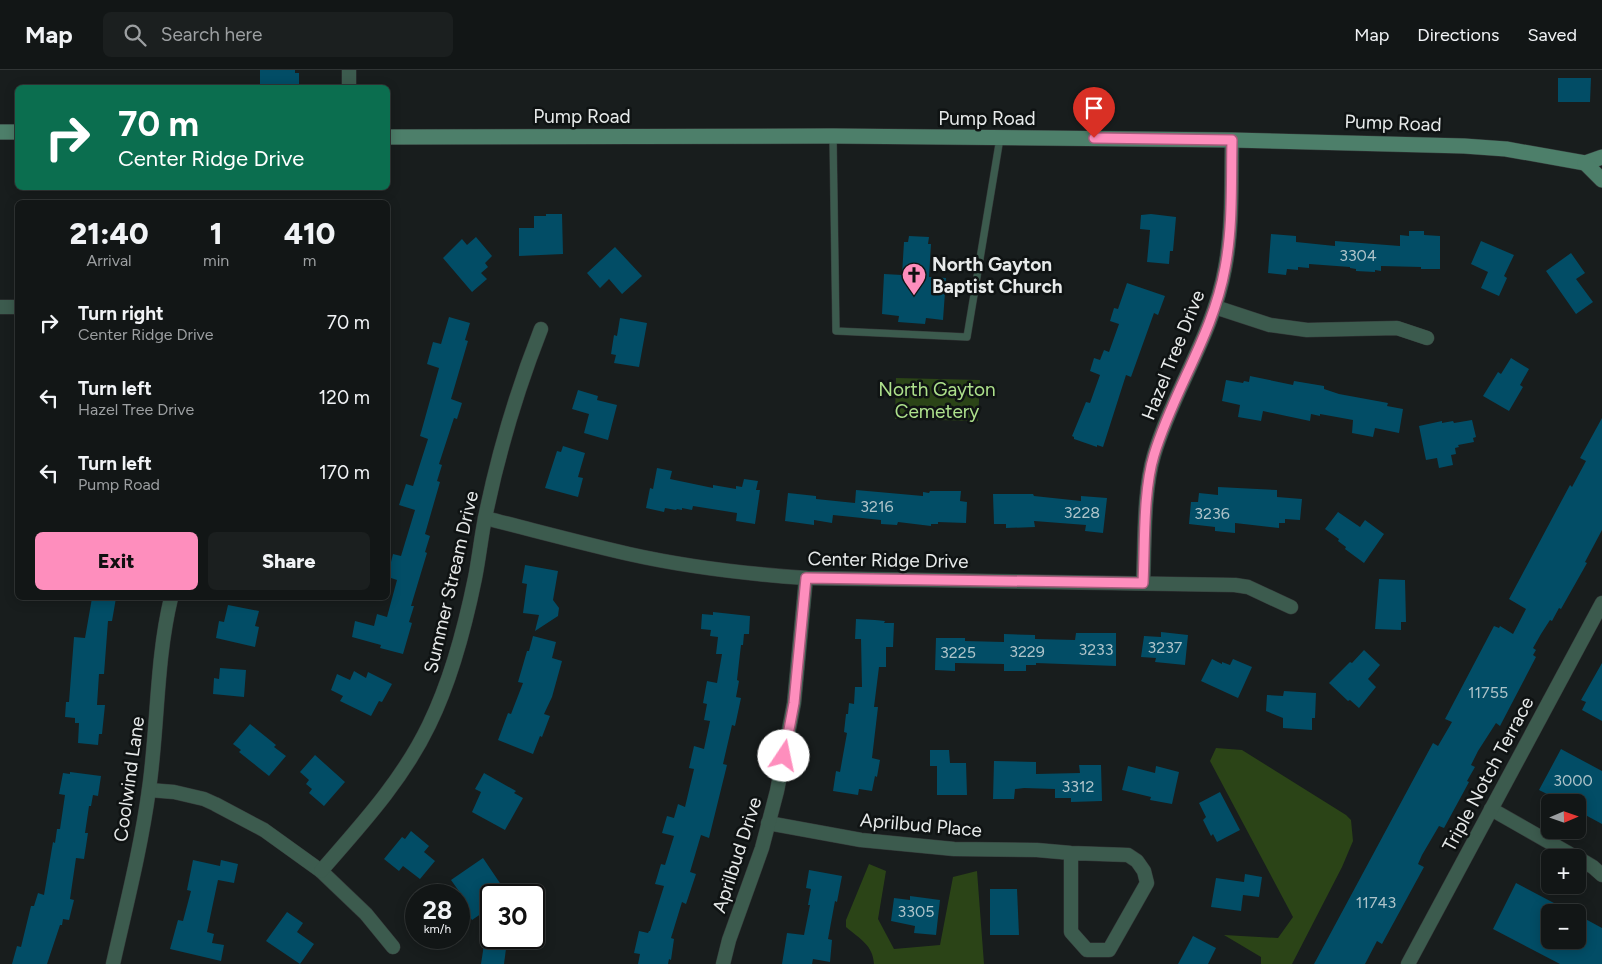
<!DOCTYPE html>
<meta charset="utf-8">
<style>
:root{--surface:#121616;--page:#1b1f1f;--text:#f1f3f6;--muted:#9c9fa1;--line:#313535;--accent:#fe8ebd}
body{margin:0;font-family:Figtree,sans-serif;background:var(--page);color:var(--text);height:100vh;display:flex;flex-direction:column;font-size:19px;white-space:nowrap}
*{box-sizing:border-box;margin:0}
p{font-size:16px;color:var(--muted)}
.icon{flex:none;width:28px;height:28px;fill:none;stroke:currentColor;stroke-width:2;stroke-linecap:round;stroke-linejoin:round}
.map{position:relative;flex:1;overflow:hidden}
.side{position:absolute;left:15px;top:130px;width:375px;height:400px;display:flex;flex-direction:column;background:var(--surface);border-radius:8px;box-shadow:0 2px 12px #0003,0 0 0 1px var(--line)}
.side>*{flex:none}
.hud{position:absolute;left:15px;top:15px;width:375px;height:105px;border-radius:8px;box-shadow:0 2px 12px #0003,0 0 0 1px var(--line);background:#0b6e4f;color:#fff;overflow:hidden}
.needle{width:32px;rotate:88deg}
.buttons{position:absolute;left:1541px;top:724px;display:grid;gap:10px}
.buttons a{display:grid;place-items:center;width:45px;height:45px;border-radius:8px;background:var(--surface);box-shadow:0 2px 12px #0003,0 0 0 1px var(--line);font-size:25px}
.speed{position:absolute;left:405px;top:814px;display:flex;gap:10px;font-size:25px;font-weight:700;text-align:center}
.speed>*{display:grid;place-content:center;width:65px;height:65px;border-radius:50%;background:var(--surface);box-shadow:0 2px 12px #0003,0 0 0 1px var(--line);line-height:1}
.speed small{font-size:12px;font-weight:400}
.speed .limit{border:2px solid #111;border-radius:8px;background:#fff;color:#111}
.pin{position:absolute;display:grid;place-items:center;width:42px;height:42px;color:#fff;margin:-51px -21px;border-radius:50% 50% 50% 0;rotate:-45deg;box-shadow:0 0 5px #0007}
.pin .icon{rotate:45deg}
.me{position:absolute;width:55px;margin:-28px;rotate:11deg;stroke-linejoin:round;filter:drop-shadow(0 0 4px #0008)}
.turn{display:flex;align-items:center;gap:18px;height:105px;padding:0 20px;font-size:22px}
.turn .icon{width:65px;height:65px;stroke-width:2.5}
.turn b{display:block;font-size:35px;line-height:42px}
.eta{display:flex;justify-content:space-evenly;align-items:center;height:85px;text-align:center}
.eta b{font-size:30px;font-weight:800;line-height:35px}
.primary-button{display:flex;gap:10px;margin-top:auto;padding:10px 20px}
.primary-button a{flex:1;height:58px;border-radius:8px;background:var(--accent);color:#111;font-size:20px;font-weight:800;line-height:58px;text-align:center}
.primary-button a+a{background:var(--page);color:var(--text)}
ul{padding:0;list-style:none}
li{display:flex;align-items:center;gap:15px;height:75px;padding:0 20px}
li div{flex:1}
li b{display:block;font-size:19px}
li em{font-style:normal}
header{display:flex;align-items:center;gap:30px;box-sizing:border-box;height:70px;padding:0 25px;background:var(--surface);border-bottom:1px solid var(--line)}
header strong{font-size:24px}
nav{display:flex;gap:28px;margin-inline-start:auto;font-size:18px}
.search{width:350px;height:45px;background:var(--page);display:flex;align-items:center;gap:12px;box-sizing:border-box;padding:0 18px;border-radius:8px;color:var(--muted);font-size:19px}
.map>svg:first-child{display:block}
.green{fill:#2b4417}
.building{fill:#024d66}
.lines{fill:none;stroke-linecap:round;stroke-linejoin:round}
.lane-casing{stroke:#353a3a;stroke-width:8}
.street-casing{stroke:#353a3a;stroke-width:15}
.secondary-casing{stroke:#353a3a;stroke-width:16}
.lane{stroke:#3c5b4e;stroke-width:7}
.street{stroke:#3c5b4e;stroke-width:14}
.secondary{stroke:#4d7f6a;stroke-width:15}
.route-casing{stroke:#a55c7b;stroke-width:12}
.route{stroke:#fe8ebd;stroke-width:9}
.labels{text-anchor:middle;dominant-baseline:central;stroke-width:5;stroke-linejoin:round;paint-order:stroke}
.number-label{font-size:16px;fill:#aec3c9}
.street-label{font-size:19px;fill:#e7eaea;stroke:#0f1313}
.poi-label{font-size:19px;font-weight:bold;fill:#e7eaea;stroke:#0f1313;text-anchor:start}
.park-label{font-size:19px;fill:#aee18c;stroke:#0f1313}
</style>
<header>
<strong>Map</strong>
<div class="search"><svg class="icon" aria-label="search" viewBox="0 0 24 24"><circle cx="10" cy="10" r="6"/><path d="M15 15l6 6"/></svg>Search here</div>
<nav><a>Map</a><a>Directions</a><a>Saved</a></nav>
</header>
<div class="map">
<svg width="1602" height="894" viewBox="0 0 1602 894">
<rect width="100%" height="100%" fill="#181d1d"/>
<g class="green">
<path d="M896,308L980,310L978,351L895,349Z"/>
<path d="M1216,678L1242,680L1346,745L1351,750L1353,771L1342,797L1292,894H1261V887L1224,865L1278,868L1293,847L1210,691Z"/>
<path d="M869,794L886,801L878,849L894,879L940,875L953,807L977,801L984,894H874C873,875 860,869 846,857V850Z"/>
</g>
<g class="building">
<path d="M260,0H295V3H299V18H260Z"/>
<path d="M1558,8H1591L1590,32H1558Z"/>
<path d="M546,144H562L563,184L519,186V158H534V146H546Z"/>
<path d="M1151,144L1176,147L1173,181H1170L1169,194L1147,192L1150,160L1140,159L1141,145Z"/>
<path d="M1409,161H1424V165L1440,166V199H1421V197L1381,196V201L1375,200V202L1356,201V199L1350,198V197L1309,194V198L1298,197V200L1287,199L1286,205L1268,203L1271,164L1296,166V172L1335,176V171L1400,176V165L1409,166Z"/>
<path d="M909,166L929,167L928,174H931L929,207L946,208L943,250L926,248L925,254L898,252L899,246L882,244L884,204L902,205L904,172H908Z"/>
<path d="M476,167L492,186L485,193L488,197L481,203L487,209L472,222L443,188L462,169L467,175Z"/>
<path d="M1481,171L1514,185L1504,206L1507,208L1499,226L1481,218L1488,202L1471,194Z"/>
<path d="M615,177L642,206L622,224L609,209L600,218L587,203Z"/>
<path d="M1571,183L1585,203L1576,209L1593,232L1576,244L1546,201Z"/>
<path d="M1127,213L1165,226L1158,245L1154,243L1131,307L1126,305L1103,377L1097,375V377L1074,369V367L1072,366L1086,332L1090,333L1100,305L1090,301L1094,288L1100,290L1104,280L1109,282L1119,254L1110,251L1114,238L1118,239Z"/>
<path d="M449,247L470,253L465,270L468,271L451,329L462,333L457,349L454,348L439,394L442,395L437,411L440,412L425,464L430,466L425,482L427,483L411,536H414L409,552L412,553L403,584L380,578L381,575L352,567L355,551L374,556L377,544L387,547L397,510L388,507V504L393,484L401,486L415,440L399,435L406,414L413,416L428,369L420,366L439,298L427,294L433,272L441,274Z"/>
<path d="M620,248L647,253L639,297L614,293L616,285L611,284L614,265L617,266Z"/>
<path d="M1511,288L1529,299L1520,315L1523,317L1509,341L1483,326L1498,302L1501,304Z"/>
<path d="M1250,306L1293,315L1294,311L1324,316V319L1339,324L1388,333L1387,336L1403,339L1399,363L1375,358L1373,367L1352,363L1353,350L1320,344V346L1311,344L1310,351L1263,341L1261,351L1238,347L1240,335L1222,331L1226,310L1243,313L1244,311L1249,312Z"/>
<path d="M578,320L598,326L597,330L617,335L608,370L584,363L589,344L572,339Z"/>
<path d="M1602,348V460L1585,492L1587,493L1561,539L1559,538L1552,551L1550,550L1541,564L1533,578L1536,580L1533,585L1536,587L1500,656L1496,653L1478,681L1471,695L1475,697L1467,711L1469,712L1444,758L1439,756L1422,785L1418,794L1424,797L1382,874L1377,871L1365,894H1314L1433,673L1438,676L1452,652L1445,649L1494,556L1499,558L1500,556L1513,564L1526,539L1509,529L1570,415L1572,417L1586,391L1580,388Z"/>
<path d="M1472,350L1476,367L1473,368L1474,372L1458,375L1459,377L1455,378L1456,384L1451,385L1453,395L1439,398L1437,388L1426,390L1419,356L1442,351V353L1453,351L1454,353Z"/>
<path d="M563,376L585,383L578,407L583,408L578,427L545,418L557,381L561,382Z"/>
<path d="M657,398L672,401L670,409L713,418V415L736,419V416L742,417L744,409L758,411L756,420H760L755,454L736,451L737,443L693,436L692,440L682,438V440L677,439L676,440L665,438L664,442L646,438L650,418L653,419Z"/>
<path d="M1218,417L1277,420V427L1302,429L1300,450L1285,449V453H1279V458L1235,453V463L1215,461V457L1189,454L1191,432H1198L1199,423L1218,425Z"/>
<path d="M856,420L923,426V422L929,423L930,421H961L960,431L967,432L966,453L938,452V454H931V456L898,452L897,455L881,454V450L833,445L832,453L814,450V455L785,451L788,423L816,426V429L855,433Z"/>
<path d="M993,424H1033L1034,426L1081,431V426L1107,428L1103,463L1085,461L1086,455L1034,451L1035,457L1006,458V454H994Z"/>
<path d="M1338,442L1360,457L1365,450L1384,464L1364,493L1345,479L1346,477L1338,471L1339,469L1325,459Z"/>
<path d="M525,495L558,501L553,530L559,538L558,546L535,561L539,545L523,543L527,514L522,513Z"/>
<path d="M1379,509L1405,510L1406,552H1401V560L1375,559Z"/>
<path d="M92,528H116L112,551H108L104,604H99L97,635H105L102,664H99L98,675L78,673L79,653H75V648L65,647L66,632H69L74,567L85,568Z"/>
<path d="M228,535L259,541L255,556L259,557L255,577L216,568L219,551L224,552Z"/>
<path d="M713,542L750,546L749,564H744L743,575H741L737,610L739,611L736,627L741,628L735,656L732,655L723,694L727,695L709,768L701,765L690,802L696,804L686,834L682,832L671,868L674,869L671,890L669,889L668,894H638L640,884L634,883L639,861L648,863L649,861H650L664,816L655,814L661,794L665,795L674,766L662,763L667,746L674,748L678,734L685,737L694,699L689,698L694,676L704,679L710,651L704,650L707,634L703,633L707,611L717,613L722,584H716L718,567L710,566L711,560L701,559L702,544L713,545Z"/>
<path d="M856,549L875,550L885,551L884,553H894L893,577H886V597H879L874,637H878L872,688L880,690L877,707L875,706L872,721L859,719L858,725L833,721L836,701L840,702L847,663L844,662L846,644H848L849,633L854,634L855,617H862L861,569H855Z"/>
<path d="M1161,562L1188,565L1185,595L1155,592L1156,588L1141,587L1144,566L1161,567Z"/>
<path d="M1076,563H1116V596L1036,593V595H1026V601H1004V594L955,593V601L935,600L936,568H965V571L1004,572V564L1035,565V569L1075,570Z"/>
<path d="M533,566L556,572L552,588L562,591L552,627L544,644L550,646L542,667L540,666L533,684L498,670L508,643L511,644L523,613L518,612L527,581H529Z"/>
<path d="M1364,580L1380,595L1368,609L1376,617L1359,638L1350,630L1348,631L1329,613L1350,592L1352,593Z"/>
<path d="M1212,589L1222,594V592L1230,595L1233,589L1252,597L1238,628L1201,611Z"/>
<path d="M1602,593V651L1582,640L1586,632L1581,630Z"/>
<path d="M220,598L246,600L244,627L213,624L214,608L219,609Z"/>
<path d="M354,601L366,608L368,602L392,614L382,632L379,631L371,646L340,631L343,626L331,620L337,604L350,610Z"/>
<path d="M1284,621L1316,623L1315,648H1312V660L1283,658V648L1266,641L1267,625L1283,626Z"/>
<path d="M250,654L276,675L274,677L286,686L269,706L239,682L241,680L233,674Z"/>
<path d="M1561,679L1602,701V754L1578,741V732H1547L1551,726L1539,720Z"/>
<path d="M930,680H949L950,693H966L967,725H937V696H930Z"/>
<path d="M315,685L345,712L324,736L309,723L312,719L306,714L309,710L300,702Z"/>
<path d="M994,691L1036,692V704L1080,703L1079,695H1101L1102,731L1071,732V728H1055V719L1024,718L1015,719L1014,729H993Z"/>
<path d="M1128,696L1155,703L1156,696L1179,702L1172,734L1150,730L1151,727L1122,720Z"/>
<path d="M70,702L101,706L98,726L93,725L91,736H89L85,763H88L84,789L76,788L70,829L74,830L69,850L63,849L62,855H60L47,894H12L17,876L21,877L31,836H34L38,823L44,825L53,772L55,773L57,759H60L65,725L59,724L63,703L70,704Z"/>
<path d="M484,703L516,721L514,723L523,728L505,760L472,742L481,722L475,719Z"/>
<path d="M1220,722L1240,760L1217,772L1213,764L1211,766L1203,750L1206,747L1199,733Z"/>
<path d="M411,761L429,776L424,782L435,791L420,809L403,796L399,801L384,789L402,767L405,769Z"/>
<path d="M483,788L508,825H491V837L472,850L461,834L466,831L451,810Z"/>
<path d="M193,790L220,796L221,790L238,794L234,813L218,810L207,862L214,864L212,873L224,875L221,891L170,879L178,850L183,851L191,821L187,820Z"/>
<path d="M809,800L842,806L837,832L835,831L828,869L832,870L830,892L813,889L812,894H782L787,863L804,865L810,835H808L811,819L806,818Z"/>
<path d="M1245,804L1262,807L1259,827L1243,825L1241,841L1211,837L1216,808L1244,812Z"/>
<path d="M1516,813L1571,842H1550V870H1578V845L1602,858V894H1560L1493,859Z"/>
<path d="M990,819H1017L1019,865H990Z"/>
<path d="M910,826L940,830L936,865L914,863L915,856L891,851L894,828L910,830Z"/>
<path d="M287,842L303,853L297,862L314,874L300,894L266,871Z"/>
<path d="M1193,866L1216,878L1208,894H1178Z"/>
<path d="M485,868L507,871L504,894H481Z"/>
</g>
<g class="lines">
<defs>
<path id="lane" d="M833,66L836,261L967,267L1000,68"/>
<g id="street">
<path d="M349,18V0"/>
<path d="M0,237H18"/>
<path d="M1215,237L1270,255L1307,260L1397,258L1427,268"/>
<path d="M485,448C533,460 581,473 629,484C687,497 747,504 806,508L1235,515L1248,517L1291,537"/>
<path d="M1143,513C1145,474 1143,422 1154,385C1173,321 1213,265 1225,198C1233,156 1231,112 1232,70"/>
<path d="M149,720L174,722L204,729L215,734L264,760L321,801L366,844L393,877"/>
<path d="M1491,739L1577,788"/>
<path d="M768,753L861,770L954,779L1037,780L1071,783L1128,785L1137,791L1144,801L1147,813L1109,880H1087L1071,862V783"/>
<path d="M1578,788L1593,797L1602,805"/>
<path d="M321,801C361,755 402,711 429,655C451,610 465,557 475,508C479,488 481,468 485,448C498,384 517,320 541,259"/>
<path d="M113,894C126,836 141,778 149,719C158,656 156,590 171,528"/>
<path d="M723,894L729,870L762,778L777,721L794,633L806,508"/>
<path d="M1408,894L1602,533"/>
</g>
<g id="secondary">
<path d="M0,62H18"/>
<path d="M388,67L833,66L1232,70L1464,76L1506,79L1585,93L1602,87"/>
<path d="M1585,93L1602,110"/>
</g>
</defs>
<use href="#lane" class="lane-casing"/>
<use href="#street" class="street-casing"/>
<use href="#secondary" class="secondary-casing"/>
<use href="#lane" class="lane"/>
<use href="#street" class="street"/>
<use href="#secondary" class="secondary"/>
</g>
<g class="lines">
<defs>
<path id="route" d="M784,686L794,633L806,508L1143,513C1145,475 1143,421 1154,385C1173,321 1213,265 1225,198C1233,156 1231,112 1232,70L1094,68"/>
</defs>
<use href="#route" class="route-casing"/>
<use href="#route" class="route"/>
</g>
<defs>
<symbol id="church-pin" viewBox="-11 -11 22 30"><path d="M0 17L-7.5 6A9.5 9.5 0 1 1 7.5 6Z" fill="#fe8ebd" stroke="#0f1313"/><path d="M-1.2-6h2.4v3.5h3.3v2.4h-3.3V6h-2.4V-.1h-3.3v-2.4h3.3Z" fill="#111"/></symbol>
</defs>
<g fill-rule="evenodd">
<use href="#church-pin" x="900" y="191" width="28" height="38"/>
</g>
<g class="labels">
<g class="number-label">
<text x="1358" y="185">3304</text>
<text x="877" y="436">3216</text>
<text x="1082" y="442">3228</text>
<text x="1212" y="443">3236</text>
<text x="1165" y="577">3237</text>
<text x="1096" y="579">3233</text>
<text x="1027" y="581">3229</text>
<text x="958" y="582">3225</text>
<text x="1488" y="622">11755</text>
<text x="1573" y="710">3000</text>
<text x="1078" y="716">3312</text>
<text x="1376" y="832">11743</text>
<text x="916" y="841">3305</text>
</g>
<g class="street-label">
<text x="582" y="46">Pump Road</text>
<text x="987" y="48">Pump Road</text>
<text transform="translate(1393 53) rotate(2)">Pump Road</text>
<text transform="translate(1173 285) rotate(-68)">Hazel Tree Drive</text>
<text transform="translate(888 490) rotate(1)">Center Ridge Drive</text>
<text transform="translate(451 512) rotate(-77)">Summer Stream Drive</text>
<text transform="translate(1488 704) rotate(-62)">Triple Notch Terrace</text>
<text transform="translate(129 709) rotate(-82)">Coolwind Lane</text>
<text transform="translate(921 755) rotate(5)">Aprilbud Place</text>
<text transform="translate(737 785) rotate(-72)">Aprilbud Drive</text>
</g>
<g class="poi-label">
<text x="932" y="194">North Gayton<tspan x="932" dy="22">Baptist Church</tspan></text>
</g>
<g class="park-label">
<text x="937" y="319">North Gayton<tspan x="937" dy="22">Cemetery</tspan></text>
</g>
</g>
</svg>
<div class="buttons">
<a><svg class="needle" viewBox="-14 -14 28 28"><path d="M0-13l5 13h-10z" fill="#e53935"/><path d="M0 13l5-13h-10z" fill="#9c9fa1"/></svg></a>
<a>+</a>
<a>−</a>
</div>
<div class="speed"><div>28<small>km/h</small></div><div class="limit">30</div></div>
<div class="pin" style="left:1094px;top:68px;background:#d93025"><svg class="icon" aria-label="arrive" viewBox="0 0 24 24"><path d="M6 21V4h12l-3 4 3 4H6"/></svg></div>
<svg class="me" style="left:784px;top:686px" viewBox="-20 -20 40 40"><circle r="19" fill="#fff"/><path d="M0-13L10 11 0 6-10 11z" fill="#fe8ebd"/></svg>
<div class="hud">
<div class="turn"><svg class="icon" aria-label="right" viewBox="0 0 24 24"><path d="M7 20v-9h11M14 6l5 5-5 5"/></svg><div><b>70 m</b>Center Ridge Drive</div></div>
</div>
<section class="side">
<div class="eta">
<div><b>21:40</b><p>Arrival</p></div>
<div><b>1</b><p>min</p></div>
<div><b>410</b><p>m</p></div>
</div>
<ul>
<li><svg class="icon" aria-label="right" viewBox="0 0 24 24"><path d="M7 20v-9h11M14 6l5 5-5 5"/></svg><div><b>Turn right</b><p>Center Ridge Drive</p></div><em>70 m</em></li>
<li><svg class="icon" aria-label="left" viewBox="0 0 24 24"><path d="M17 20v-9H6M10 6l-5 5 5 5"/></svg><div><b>Turn left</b><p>Hazel Tree Drive</p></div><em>120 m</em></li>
<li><svg class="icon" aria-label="left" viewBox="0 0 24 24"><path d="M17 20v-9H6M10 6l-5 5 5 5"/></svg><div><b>Turn left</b><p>Pump Road</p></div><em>170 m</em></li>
</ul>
<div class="primary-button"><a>Exit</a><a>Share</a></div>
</section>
</div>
